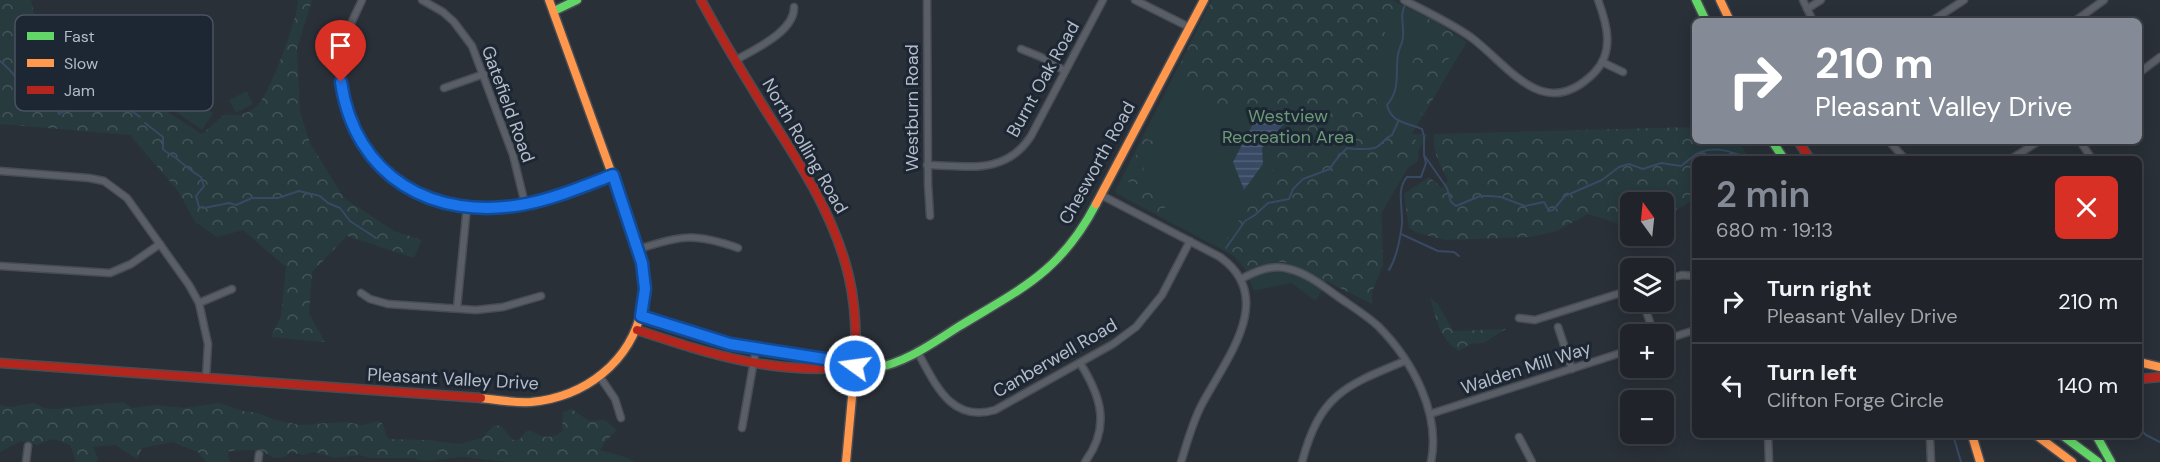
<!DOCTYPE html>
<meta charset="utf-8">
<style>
:root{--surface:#20242a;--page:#282c32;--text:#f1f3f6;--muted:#a2a4a8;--line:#3d4147;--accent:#848b96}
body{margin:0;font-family:"DM Sans",sans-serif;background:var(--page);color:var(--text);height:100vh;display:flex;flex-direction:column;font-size:22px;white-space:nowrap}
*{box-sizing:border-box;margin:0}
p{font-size:20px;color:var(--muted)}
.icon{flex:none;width:33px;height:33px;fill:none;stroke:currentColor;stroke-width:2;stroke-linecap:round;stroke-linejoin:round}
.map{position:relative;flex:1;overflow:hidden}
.panel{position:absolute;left:1692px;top:156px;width:450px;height:282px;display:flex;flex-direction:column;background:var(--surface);border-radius:9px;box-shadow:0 3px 15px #0003,0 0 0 2px var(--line)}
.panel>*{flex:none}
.hud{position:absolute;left:1692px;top:18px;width:450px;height:126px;border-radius:9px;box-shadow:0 3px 15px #0003,0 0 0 2px var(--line);background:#848b96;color:#fff;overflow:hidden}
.needle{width:39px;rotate:345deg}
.fabs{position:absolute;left:1620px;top:192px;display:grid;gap:12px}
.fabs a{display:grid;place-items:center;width:54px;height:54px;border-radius:9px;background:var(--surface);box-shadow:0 3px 15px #0003,0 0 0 2px var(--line);font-size:30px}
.pin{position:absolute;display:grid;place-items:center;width:51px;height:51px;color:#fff;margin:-62px -26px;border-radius:50% 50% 50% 0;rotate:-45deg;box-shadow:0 0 6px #0007}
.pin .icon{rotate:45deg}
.me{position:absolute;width:66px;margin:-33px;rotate:284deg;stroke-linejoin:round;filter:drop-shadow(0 0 4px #0008)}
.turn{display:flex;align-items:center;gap:21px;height:126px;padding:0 24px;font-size:27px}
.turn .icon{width:78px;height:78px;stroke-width:2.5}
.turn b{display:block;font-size:42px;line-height:51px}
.round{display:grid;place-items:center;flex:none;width:63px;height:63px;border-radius:9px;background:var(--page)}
.headline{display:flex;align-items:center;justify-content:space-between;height:102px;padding:0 24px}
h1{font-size:36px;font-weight:600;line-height:45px;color:var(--accent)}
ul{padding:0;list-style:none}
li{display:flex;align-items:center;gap:18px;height:84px;padding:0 24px;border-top:2px solid var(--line)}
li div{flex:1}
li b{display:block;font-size:22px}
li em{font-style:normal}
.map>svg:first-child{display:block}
.green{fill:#273a3e}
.forest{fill:url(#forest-crowns)}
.water{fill:url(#water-rules)}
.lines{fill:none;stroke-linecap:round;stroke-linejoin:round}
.stream{stroke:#384963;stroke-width:2}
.street-casing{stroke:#484c53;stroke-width:9}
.fast-casing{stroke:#484c53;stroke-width:11}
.slow-casing{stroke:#484c53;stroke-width:11}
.jam-casing{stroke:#484c53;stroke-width:11}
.street{stroke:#5a5e66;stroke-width:6}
.fast{stroke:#63d668;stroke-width:8}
.slow{stroke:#ff974d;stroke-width:8}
.jam{stroke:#b3261e;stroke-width:8}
.route-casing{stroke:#114b97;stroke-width:15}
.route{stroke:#1a73e8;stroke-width:10}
.labels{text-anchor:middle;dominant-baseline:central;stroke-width:6;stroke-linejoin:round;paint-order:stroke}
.street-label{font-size:18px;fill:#b4bcc9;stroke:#1d2633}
.park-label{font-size:18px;fill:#6b9a76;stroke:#1d2633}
.key{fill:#1d2633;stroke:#4a5360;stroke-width:1.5}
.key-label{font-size:16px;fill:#b4bcc9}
</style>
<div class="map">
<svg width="2160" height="462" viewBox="0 0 2160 462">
<defs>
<pattern id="forest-crowns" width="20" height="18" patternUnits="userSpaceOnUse" patternTransform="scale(1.5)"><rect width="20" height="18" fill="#273a3e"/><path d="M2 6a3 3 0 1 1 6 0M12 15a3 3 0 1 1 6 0" fill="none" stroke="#445559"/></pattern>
<pattern id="water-rules" width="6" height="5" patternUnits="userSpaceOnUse" patternTransform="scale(1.5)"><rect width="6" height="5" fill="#384963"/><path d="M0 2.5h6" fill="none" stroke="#526178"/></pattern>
</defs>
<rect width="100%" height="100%" fill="#2a3038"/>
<g class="green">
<path d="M1212,0H1392L1436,22L1467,42L1412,134H1428L1338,287L1327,281L1316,301L1291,283L1254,291L1245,269L1234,256L1117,194L1115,191Z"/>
<path d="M177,89L213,113L202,130L166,105Z"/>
<path d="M247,91L253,104L236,113L229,100Z"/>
</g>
<g class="forest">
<path d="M0,0H31L46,66L131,89L202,134L225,114C236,116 246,115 256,107C269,97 298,18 298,0H312L297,49L300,112L310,143L344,198L394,231L422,240L414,258L347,236L312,272L309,314L325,342L271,337L281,316L286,267L243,230L217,237L195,222L178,191L130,135L0,124Z"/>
<path d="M1212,0H1392L1396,2L1386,25L1376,101L1386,129L1396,140L1403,129L1415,137L1419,157L1417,162L1390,178L1381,194L1383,265L1372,292V304C1361,298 1349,293 1338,287C1300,267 1291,253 1245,269L1234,256L1220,248L1272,172L1276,156L1300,125L1298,116L1285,108L1256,105L1227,111L1189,94L1176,73Z"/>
<path d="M1424,16L1454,34L1459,40L1455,54L1440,65L1445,78L1423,116L1408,99L1411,65L1423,43Z"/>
<path d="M1695,127V141H1738L1750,159H1695V199L1664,217V202H1630V224L1623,225L1588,214L1557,231L1531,237L1445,240L1417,233L1409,228L1404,194L1429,177L1442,188L1448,180C1440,165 1432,152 1434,134Z"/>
<path d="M1144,138L1155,142L1143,170L1147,177L1141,185L1129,183L1127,176Z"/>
<path d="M1145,187L1166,206L1160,214L1143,206L1138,190Z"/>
<path d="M1430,298L1438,304L1453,331L1506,329L1483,343L1470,344L1459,351C1440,340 1436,318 1430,298Z"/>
<path d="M123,402L132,408L155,405L184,408L219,403L243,411L258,413L275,420L300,425L344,422L363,425L378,421L383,424L386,435L389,439L426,440L460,444L482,438L494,425L501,426L513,440C520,441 522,437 525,432L530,430C541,437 550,440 562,432L563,412L572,409L589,421L605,420L617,430L604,443L600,450C612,454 625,455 635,462H507L463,457L424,461L413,458H370L360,455L335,458L314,452L303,455L290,452L285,457L274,458C263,449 241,448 227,452L230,462H206L198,452L172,442L142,448L137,459L115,445L93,447L98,458L97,462H76L70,445L53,439L37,445L21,441L0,452V405L11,407L34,403L44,408L55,409Z"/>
</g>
<path class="water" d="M1261,116L1284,124L1262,148L1263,164L1244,190L1233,162L1254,122Z"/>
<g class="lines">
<g class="stream">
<path d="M1406,3C1399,15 1404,23 1403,36C1403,43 1399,48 1398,54C1395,73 1401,89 1387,105C1392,124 1407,122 1422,129L1424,136V155L1447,188L1451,202L1456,206L1480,196H1490L1501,197L1525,206L1544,202L1549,211L1553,210L1565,196L1602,180L1619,167L1629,164L1643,169L1661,163L1681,166C1687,162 1693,155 1701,152C1715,146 1735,152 1748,159"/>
<path d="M0,61C16,73 23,96 49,85L52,91L49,97L50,101L59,102L58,112L59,114C70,109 75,96 89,99L91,107L99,109L103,98L108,91L111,92C122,110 125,105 140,117"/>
<path d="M145,123L163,137V149C167,154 171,154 176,158C184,165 191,171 201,177L204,186L196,196L199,207L204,208L229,203L236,205L252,198H278L299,191L320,196L328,203L340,208L350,221L376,238"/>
<path d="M1401,234L1438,251L1454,252L1459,256"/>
<path d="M1226,248L1245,221L1255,215L1268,203L1289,199L1293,189L1303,179L1330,169C1333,162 1341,154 1347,148C1352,149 1373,150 1377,147C1383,143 1385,138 1392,135L1398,122"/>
<path d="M1389,270C1397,257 1400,240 1402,224C1403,209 1396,189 1407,177H1421L1426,163L1424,155"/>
<path d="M2139,428L2146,435L2160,442"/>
<path d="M1953,435L1961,462"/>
</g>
<defs>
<g id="street">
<path d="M362,0C355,16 345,33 342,51C329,142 398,205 485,206C530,207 571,190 613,175"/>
<path d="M422,0L443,12L454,22L472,46L513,155L525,204"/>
<path d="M927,0L928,184L930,216"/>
<path d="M1135,0L1189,27"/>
<path d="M1404,0C1427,12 1451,23 1472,38C1510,67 1544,123 1594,73C1615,52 1607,24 1598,0"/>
<path d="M1803,0L1813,21"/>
<path d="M1807,9L1821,0"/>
<path d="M1932,21L1964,0"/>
<path d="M2075,21L2104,0"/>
<path d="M1021,49L1041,57L1065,71"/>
<path d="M736,60C755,49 795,31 794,7"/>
<path d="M1602,62L1623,72"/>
<path d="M2139,73L2160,57"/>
<path d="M444,88L484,74"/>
<path d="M1889,141L1905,159"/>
<path d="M2080,141L2092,159"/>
<path d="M2011,159L2039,141"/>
<path d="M927,165C968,166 1006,175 1031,136L1103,0"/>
<path d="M0,171L89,178L104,181L127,198L189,285L199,303L208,344L206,378"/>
<path d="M1101,195L1220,257C1278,298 1225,360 1201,406C1192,424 1187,443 1181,462"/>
<path d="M639,249C682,235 695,233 738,248"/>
<path d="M0,266L110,273L131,264L160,244"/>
<path d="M1241,279C1256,271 1272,264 1289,269C1307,273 1323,286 1337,296C1351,306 1366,315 1378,326C1412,360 1441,413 1431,462"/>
<path d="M1664,280L1682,275L1695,276"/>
<path d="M361,293L370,299L388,304L476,310L503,307L541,296"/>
<path d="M199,303L232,289"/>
<path d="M1644,305L1654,334"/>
<path d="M457,308L467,206"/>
<path d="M1519,318L1535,320L1630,290"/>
<path d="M1558,327L1572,369"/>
<path d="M1664,340L1695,330"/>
<path d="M917,351C935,383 950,423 995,410L1113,344L1136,327L1162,295L1190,241"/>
<path d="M1080,363C1101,396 1111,427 1085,462"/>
<path d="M600,377L615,399L621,418"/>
<path d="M1430,414L1630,350"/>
<path d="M742,428L756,349"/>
<path d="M1768,435L1769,462"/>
<path d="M1519,437L1532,462"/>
<path d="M1930,439L1931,462"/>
<path d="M26,462L28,446"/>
<path d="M258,462L259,454"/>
<path d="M1302,462C1320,395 1344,386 1405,361"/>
</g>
<g id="fast">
<path d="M1696,0L1706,21"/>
<path d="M554,11L577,0"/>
<path d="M1772,141L1784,159"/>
<path d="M641,316L730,344L872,369C905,363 930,345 958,327C1020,289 1060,273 1096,204"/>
<path d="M2062,435L2098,462"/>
<path d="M2096,435L2111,462"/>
</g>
<g id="slow">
<path d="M1720,0L1730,21"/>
<path d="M1096,204L1204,0"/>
<path d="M2139,362L2160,367"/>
<path d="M481,398C497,400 515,403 531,402C585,397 631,362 642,308C646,289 642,268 639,249L549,0"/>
<path d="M1972,435L1980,462"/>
<path d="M2036,435L2072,462"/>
<path d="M846,462L853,386"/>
</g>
<g id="jam">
<path d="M701,0C722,39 745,77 768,114C801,165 835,217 849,277C857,312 857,350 853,386"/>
<path d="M1798,141L1810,159"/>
<path d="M637,330C710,354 773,375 851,367"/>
<path d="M0,363L481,398"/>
<path d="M2139,379L2160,377"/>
</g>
</defs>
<use href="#street" class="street-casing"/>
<use href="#fast" class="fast-casing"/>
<use href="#slow" class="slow-casing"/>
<use href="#jam" class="jam-casing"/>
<use href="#street" class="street"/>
<use href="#fast" class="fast"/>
<use href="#slow" class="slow"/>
<use href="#jam" class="jam"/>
</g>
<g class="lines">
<defs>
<path id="route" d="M341,82C355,177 433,222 526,204C556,198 584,186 613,175L642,263L645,289L641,316L730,344L831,360L855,366"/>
</defs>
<use href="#route" class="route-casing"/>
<use href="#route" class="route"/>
</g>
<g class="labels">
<g class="street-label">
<text transform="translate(1043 79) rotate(-61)">Burnt Oak Road</text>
<text transform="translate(508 104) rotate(70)">Gatefield Road</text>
<text transform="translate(912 108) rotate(-90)">Westburn Road</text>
<text transform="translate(805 146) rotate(60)">North Rolling Road</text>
<text transform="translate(1097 163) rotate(-61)">Chesworth Road</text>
<text transform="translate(1055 358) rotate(-30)">Canberwell Road</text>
<text transform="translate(1526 368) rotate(-18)">Walden Mill Way</text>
<text transform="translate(453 379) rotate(3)">Pleasant Valley Drive</text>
</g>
<g class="park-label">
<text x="1288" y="116">Westview<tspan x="1288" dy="21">Recreation Area</tspan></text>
</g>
</g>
<rect x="15" y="15" width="198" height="96" rx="9" class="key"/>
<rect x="27" y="32" width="27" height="8" fill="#63d668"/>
<rect x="27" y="59" width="27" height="8" fill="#ff974d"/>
<rect x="27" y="86" width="27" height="8" fill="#b3261e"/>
<g class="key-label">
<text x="64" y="42">Fast</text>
<text x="64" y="69">Slow</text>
<text x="64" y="96">Jam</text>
</g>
</svg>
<div class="fabs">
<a><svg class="needle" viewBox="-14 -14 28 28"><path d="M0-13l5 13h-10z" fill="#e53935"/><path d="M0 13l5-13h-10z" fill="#a2a4a8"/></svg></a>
<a><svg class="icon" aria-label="layers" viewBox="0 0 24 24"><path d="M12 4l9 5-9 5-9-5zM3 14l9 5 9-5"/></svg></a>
<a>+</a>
<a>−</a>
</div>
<div class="pin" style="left:341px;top:82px;background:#d93025"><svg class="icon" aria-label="arrive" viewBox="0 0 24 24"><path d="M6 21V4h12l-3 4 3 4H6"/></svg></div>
<svg class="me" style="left:855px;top:366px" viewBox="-20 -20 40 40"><circle r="17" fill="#1a73e8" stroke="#fff" stroke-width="3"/><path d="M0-11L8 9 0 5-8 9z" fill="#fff"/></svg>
<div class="hud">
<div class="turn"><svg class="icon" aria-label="right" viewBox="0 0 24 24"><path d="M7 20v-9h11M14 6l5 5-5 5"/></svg><div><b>210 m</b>Pleasant Valley Drive</div></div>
</div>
<section class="panel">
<div class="headline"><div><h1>2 min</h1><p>680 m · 19:13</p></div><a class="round" style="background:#d93025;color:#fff"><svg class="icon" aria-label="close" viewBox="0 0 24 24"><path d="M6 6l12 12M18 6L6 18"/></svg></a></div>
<ul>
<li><svg class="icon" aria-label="right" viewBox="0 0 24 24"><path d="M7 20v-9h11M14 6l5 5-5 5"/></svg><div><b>Turn right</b><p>Pleasant Valley Drive</p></div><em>210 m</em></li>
<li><svg class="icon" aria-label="left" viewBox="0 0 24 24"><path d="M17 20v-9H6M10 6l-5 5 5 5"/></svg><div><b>Turn left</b><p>Clifton Forge Circle</p></div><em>140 m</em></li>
</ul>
</section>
</div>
